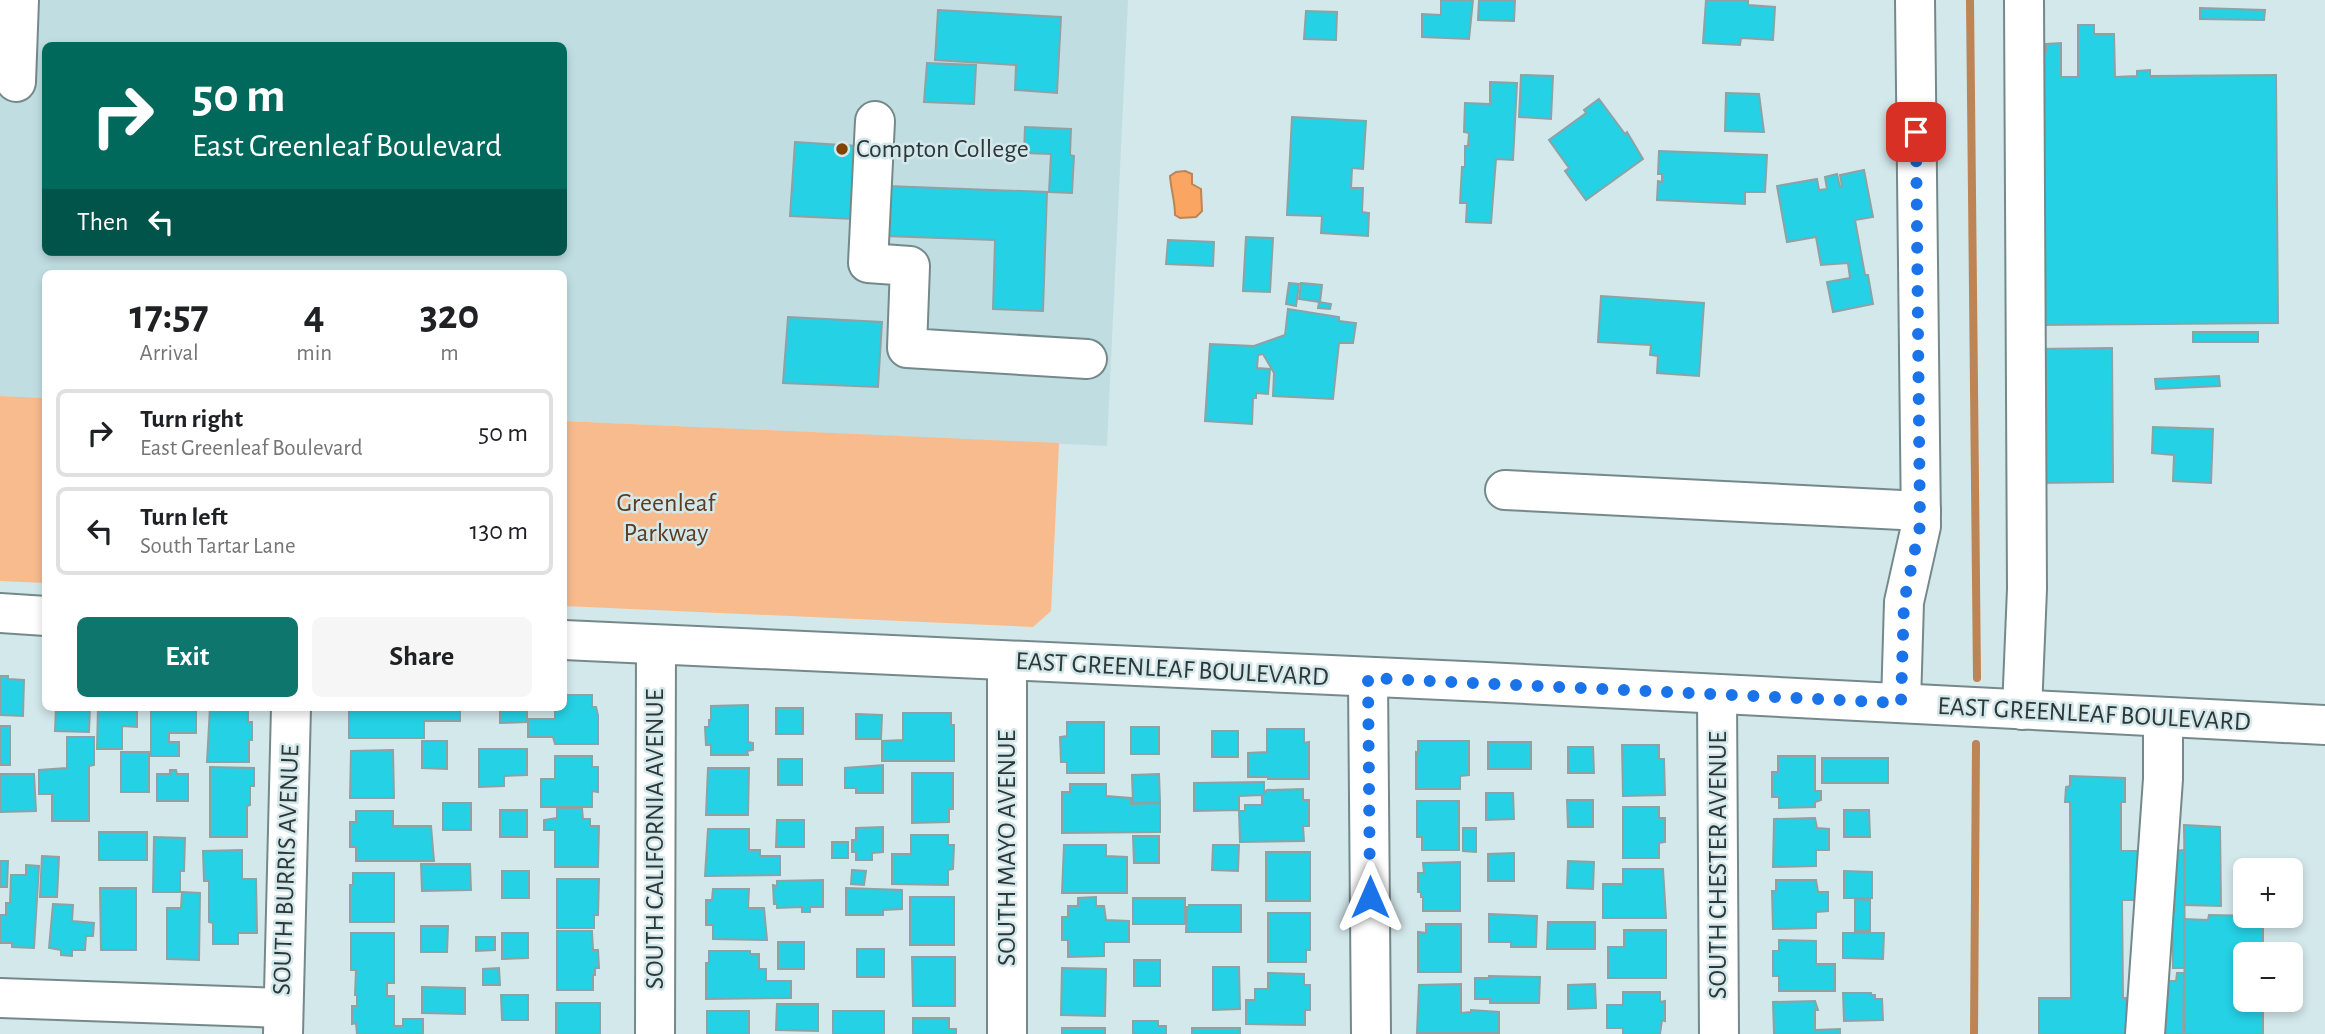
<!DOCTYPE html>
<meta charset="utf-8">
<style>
:root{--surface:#fff;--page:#f6f6f6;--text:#202124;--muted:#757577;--line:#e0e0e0;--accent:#0f766e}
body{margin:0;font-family:"Alegreya Sans",sans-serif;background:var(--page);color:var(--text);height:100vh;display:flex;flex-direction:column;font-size:26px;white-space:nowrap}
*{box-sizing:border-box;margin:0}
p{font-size:23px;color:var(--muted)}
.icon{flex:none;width:38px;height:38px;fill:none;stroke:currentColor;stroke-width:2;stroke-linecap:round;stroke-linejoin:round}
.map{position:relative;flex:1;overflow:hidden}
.sheet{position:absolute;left:42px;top:270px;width:525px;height:441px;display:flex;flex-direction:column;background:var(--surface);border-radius:10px;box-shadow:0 4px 10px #0003}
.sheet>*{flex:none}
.top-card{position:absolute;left:42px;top:42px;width:525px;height:214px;border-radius:10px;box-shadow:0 4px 10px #0003;background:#00695c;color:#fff;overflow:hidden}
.controls{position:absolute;left:2233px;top:858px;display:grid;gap:14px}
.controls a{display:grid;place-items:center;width:70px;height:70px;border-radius:10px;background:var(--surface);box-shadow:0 4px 10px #0003;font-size:35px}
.pin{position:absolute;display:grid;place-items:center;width:60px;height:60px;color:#fff;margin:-30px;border-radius:14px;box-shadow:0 4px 10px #0006}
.me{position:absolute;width:77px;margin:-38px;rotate:0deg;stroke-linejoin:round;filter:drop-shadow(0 0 5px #0008)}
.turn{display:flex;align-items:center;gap:24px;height:147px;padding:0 35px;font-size:32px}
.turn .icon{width:91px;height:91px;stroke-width:2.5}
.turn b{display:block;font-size:49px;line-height:60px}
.then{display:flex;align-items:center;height:66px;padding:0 35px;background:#0003;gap:14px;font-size:26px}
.eta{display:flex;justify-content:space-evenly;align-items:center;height:119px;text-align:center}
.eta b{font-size:42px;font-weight:700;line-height:49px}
.primary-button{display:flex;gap:14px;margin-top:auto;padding:14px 35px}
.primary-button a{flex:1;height:80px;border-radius:10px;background:var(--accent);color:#fff;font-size:28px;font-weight:700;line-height:80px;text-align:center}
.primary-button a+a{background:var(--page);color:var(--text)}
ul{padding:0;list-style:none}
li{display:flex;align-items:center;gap:21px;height:88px;margin:0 14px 10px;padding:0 21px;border:4px solid var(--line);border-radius:10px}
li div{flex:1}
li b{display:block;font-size:26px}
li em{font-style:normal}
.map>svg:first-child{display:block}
.built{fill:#c0dee2;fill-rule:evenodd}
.green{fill:#f8bb8e}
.water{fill:#faa662;stroke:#bd8455;stroke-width:2}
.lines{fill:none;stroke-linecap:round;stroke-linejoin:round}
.stream{stroke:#bd8455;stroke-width:8}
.building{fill:#25d1e5;stroke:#8ea2a5;stroke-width:2}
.minor-casing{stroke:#75898b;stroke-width:42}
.minor{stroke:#fff;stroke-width:38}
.route{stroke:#1a73e8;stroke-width:12;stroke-dasharray:0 21.6}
.poi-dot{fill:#814400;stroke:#d3e8eb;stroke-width:2.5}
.labels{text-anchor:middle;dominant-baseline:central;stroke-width:5;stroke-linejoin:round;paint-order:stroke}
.poi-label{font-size:26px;fill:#2e3637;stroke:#d3e8eb;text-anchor:start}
.park-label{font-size:26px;fill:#5e3b1f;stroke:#d3e8eb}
.street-label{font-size:26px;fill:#2e3637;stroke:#d3e8eb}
</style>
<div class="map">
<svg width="2325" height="1034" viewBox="0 0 2325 1034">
<rect width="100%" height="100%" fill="#d3e8eb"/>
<path class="built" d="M0,0H1128L1107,446L564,421V273H46L45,398L0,396ZM46,46H564V252H46Z"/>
<g class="green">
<path d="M0,396L45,398V583L0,581Z"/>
<path d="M564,421L1059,443L1051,611L1033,627L564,606Z"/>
</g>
<path class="water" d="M1185,171L1192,174V184L1201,189L1202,211L1196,217L1180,218L1175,215C1175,201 1171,190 1170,176L1176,172Z"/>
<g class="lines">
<g class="stream">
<path d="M1970,0L1977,678"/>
<path d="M1974,1034L1976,744"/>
</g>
</g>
<g class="building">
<path d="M1441,0H1473L1469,39L1422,37V14L1441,15Z"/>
<path d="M1479,0H1515L1514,21L1478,20Z"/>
<path d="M1706,0H1748V5L1775,7L1773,40L1741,38L1740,45L1703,43Z"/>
<path d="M2200,8L2265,10L2264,20L2200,19Z"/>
<path d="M938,10L1061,17L1057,93L1015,90L1016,65L935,60Z"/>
<path d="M1306,11L1337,12L1336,40L1304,39Z"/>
<path d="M2078,25H2094V34H2114L2115,77L2137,76V71L2150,70V76L2276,75L2278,323L2037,325L2036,53L2046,52V44L2061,43V77H2078Z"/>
<path d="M927,63L976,65L974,104L924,102Z"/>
<path d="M1521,75L1553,76L1551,119L1519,117Z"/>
<path d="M1490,82L1517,83L1513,160L1496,159L1491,223L1466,222L1467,203H1460L1462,167H1465V146H1468L1469,133L1464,132L1465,103L1490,104Z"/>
<path d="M1726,93L1759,94L1764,132L1725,131Z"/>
<path d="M1599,99L1625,134L1627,132L1643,159L1586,200L1565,171L1569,168L1549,140L1586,113L1584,110Z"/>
<path d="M1292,117L1366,121L1363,169L1352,168L1351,188H1363L1362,212L1369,213L1368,236L1321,233L1322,216L1287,215Z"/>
<path d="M1025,127L1071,129L1070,155L1074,156L1072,193L1049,192L1051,154L1024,153Z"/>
<path d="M795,142L857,146L854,219L790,216Z"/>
<path d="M1659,151L1767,155L1765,192H1745V204L1657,200L1658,181L1662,182V174H1658Z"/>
<path d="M1864,170L1873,217L1855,220L1865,275H1868L1873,304L1833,312L1827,282L1850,278L1848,263L1821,265L1816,237L1787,242L1777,186L1817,179L1819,190L1827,189L1825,177L1837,174L1840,187L1842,186L1840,175Z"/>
<path d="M887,186L1047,192L1043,311L993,309L995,240L885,236Z"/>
<path d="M1246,237L1273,238L1270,292L1243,291Z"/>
<path d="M1168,240L1214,242L1213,266L1166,264Z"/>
<path d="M1289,283L1299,284L1296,306L1286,304Z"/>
<path d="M1301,283L1322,285L1320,302L1299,299Z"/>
<path d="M1601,296L1704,303L1699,376L1657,373L1658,356L1650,355L1651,345L1598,342Z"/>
<path d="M1319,302L1331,304L1330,309L1318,308Z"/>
<path d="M1288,309L1339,317V321L1356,323L1353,343H1339L1333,399L1273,396L1274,373L1263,354L1258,355L1257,368L1270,369L1268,394L1256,393V398H1253L1252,424L1205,421L1210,344L1254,346L1285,335Z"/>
<path d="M788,317L882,322L878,387L783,383Z"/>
<rect x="2193" y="332" width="65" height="10"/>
<path d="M2112,348L2113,482L2037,483L2036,349Z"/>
<path d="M2219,376L2220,386L2156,389L2155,379Z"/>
<path d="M2153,427L2213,429L2211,483L2173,481L2174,455L2152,453Z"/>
<path d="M0,676H8V679L24,680L23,716L0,715Z"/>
<path d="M564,695H592V707H596L598,715V744H555L553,737H528V719H555V707H564Z"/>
<path d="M748,705V742L753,743V750L747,751L748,755H711V745H706L705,727H709V720H711V706Z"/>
<path d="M56,707H90L89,732L55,731Z"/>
<path d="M98,707H137V727L122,726V749H97Z"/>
<path d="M163,707H196V733H169V742H179V756H151V709H164Z"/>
<path d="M210,707H248V722H252V740H249V762H207Z"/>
<path d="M349,707H460V721H424V738H349Z"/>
<path d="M500,707H527V722L500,723Z"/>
<rect x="776" y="708" width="27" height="26"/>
<path d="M903,713H951V725H954V761H882V741L903,740Z"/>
<path d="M856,714L882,715L881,739H856Z"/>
<path d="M1067,722H1104V773H1067V762H1061L1060,737L1067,736Z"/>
<rect x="0" y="726" width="10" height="39"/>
<rect x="1131" y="727" width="28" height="27"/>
<path d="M1267,729H1304V743L1309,742V779H1268V777H1248V753L1267,752Z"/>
<rect x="1212" y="731" width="26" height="26"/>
<path d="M67,737H94V765L89,766V821H52V794H39V770L67,768Z"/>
<path d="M422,741H447V769L422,768Z"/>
<path d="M1418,741H1469V775L1460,776V789H1416V752L1418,753Z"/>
<rect x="1488" y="742" width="43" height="27"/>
<path d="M1622,745H1659V759H1664L1665,795L1623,796Z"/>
<path d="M1568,747H1593L1594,773H1568Z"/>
<path d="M479,749H527V775L504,776V786L479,787Z"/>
<path d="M393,750L394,798H350L351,751Z"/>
<rect x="121" y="752" width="28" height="40"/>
<path d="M555,756H592V767H598V792L592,791V807H541V779H555Z"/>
<path d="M1778,756H1815V791H1821V800L1815,802V807L1779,808V797H1772V772H1778Z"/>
<rect x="1822" y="758" width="66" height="25"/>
<rect x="778" y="759" width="24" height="26"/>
<path d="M883,765V793H856V788H845V768Z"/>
<path d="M210,767L254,768V786H250V805L247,806V837H210Z"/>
<path d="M708,768H749L748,815H706Z"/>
<path d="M170,770H176L177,774H188V801H157V774H170Z"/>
<path d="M912,773H953V809H949V822L912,823Z"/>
<path d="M0,774H34L36,811L0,812Z"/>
<path d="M1159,774L1160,802L1133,803L1132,775Z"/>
<path d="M2070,776L2125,778V802H2121V851H2146V900H2122L2123,998H2126V1034H2039V998H2071L2070,802H2065L2066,787L2070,786Z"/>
<path d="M1264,782V793L1267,790L1303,789V800H1309V826H1303L1304,841L1240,842L1239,811H1245V805H1262V795L1239,796V810L1194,811V783Z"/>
<path d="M1070,784H1106V796L1131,798V804L1160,803V832L1062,833V792H1070Z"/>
<path d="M1486,793H1513L1514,819L1486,820Z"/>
<path d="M1567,800H1593V827H1568Z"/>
<path d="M1417,801H1459V850H1422V837H1417Z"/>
<rect x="443" y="803" width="28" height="27"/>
<path d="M1623,807H1659V818H1665V842L1659,843V858H1623Z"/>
<path d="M557,808H582L583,819H590V826H599L598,867H555V830H544V820L557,818Z"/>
<rect x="500" y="810" width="27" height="27"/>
<path d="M1844,810H1869L1870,837H1844Z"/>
<path d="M356,811H393V826H431L434,861H356V847H350V822H356Z"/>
<path d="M1815,818L1817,828L1829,829V850H1816V866L1773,867L1774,819Z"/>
<path d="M777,820H804V847H776Z"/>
<path d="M2184,825L2220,827L2221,906L2185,905Z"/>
<path d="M883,827V852L872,853V860H856V852H852V840H856V828Z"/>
<path d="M1463,828H1476V852L1463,851Z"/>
<path d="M708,829H749V850H760V856H780V875L705,876Z"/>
<rect x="99" y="832" width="48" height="28"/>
<path d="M911,835H948V845H954L953,869L948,870V885L892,884V854H911Z"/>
<path d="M1133,836H1159V863H1134Z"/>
<path d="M154,837L185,838L184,871H180V892H153Z"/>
<rect x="832" y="842" width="16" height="16"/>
<path d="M1064,845H1106V856L1127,857V893H1062Z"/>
<path d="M1213,845H1239L1238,871L1212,870Z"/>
<path d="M242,850V879H256L257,933H238V944H213V923L209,922V881H204L203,851Z"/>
<path d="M2184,850L2185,968H2173L2172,851Z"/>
<rect x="1266" y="852" width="44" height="49"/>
<path d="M1514,853V881H1488V854Z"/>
<path d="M42,856L59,857L57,897H40Z"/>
<path d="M0,861H8L7,887H0Z"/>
<path d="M1568,861L1594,862L1593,889L1567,888Z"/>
<path d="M1460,862V911H1423V897H1421V892H1418V873H1424L1423,863Z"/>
<path d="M421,864H470L471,890L422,891Z"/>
<path d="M26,865L39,866L34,948L12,947V943H0V915H6V903H10L11,875H26Z"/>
<path d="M1623,869H1663L1666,918H1603V884H1623Z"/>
<path d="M852,870L866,871L864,885L851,884Z"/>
<rect x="502" y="871" width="27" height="27"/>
<path d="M1844,871L1872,872V898H1844Z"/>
<path d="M353,873H394V922H350V885H353Z"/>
<path d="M557,879H599L598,915H594V928H557Z"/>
<path d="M823,880V907H810V912H802V907L777,908V904H774L773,885L777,886V881Z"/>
<path d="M1776,880H1816L1818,892H1828V911L1816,912V928L1773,929L1772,891H1776Z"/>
<path d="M100,888H136V950H101Z"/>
<path d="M846,888L902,890V909L883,910V915H846Z"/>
<path d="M713,889H749L748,908H764L767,940L713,939V925H706V900H712Z"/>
<path d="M182,892L200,893L199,960L167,959V908H181Z"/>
<rect x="910" y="897" width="44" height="48"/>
<path d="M1096,897V906H1104L1106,920L1129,921V942H1104V956L1068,957V940H1062V917H1068V906H1078V898Z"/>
<rect x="1133" y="898" width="52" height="26"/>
<path d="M1855,899L1870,900V931H1855Z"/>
<path d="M53,904L73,905L72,921L94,923L93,936H86L85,950H72V956L61,955V950L49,948Z"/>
<path d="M1189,905H1241V932H1186L1187,907H1189Z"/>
<path d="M1268,913H1310V950H1306V962H1268Z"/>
<path d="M1489,914L1537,916L1536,947H1511V942H1489Z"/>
<path d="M2209,915L2263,916V954H2245V999H2263V1034H2185L2184,919L2208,920Z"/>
<path d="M1548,922H1595V949H1547Z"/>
<path d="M1426,924H1461V972H1418V932L1426,933Z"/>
<path d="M421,926H448L447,952H421Z"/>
<path d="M1624,930H1666V978H1608V947H1624Z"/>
<path d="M557,931H592L593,950H598L599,968H595V975H593V990H557Z"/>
<path d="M351,933H394V983H387V996H394V1026H403V1019H423V1034H357L356,1023L352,1024V1006H357V995H355L356,970H351Z"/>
<path d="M502,933H528V958L502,959Z"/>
<path d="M1843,933H1884L1883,959L1843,958Z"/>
<path d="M476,937H495V950L476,951Z"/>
<path d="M1779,940L1816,941V964H1835V991H1779V976H1773V951H1779Z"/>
<rect x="778" y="942" width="26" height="27"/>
<rect x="857" y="949" width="27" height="28"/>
<path d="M709,951H750V954H759V969H766V981H791V998L706,999V963H709Z"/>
<path d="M912,957H955V1006H913Z"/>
<rect x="1134" y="960" width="26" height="26"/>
<path d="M1213,967H1239L1240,1009L1213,1010Z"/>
<path d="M499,968L500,985H483V969Z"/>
<path d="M1062,968L1106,969L1105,1016L1061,1015Z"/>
<path d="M1268,973L1304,974V985H1310V1010H1305V1025L1246,1024V1000H1255V989H1268Z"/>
<path d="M2177,973H2184L2183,1034H2153L2157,981H2176Z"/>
<path d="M1489,976L1540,977L1539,1003H1490V999H1475V978H1489Z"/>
<path d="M1461,984V1013L1471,1012V1010L1499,1012V1033H1417L1419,985Z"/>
<path d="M1595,984L1596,1008L1568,1009V985Z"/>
<path d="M422,987L465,988V1014L422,1013Z"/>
<path d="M1623,992H1660V1002L1665,1001V1021L1662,1020L1660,1034H1623V1028H1607V1005H1623Z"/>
<path d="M1843,993H1871V995H1875V999H1882L1883,1020L1844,1021Z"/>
<path d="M501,995H528V1020H502Z"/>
<path d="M1815,1001L1818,1010H1815V1030L1840,1029V1034H1774L1773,1002Z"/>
<rect x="556" y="1003" width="44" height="31"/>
<path d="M777,1004H818V1031L776,1030Z"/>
<rect x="707" y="1011" width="42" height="23"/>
<rect x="833" y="1011" width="51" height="23"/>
<path d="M913,1018H949V1029H956V1034H913Z"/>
<path d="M1133,1021H1158V1026H1166V1034H1133Z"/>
<rect x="1062" y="1028" width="43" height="6"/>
<rect x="1192" y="1028" width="48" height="6"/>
</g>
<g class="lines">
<defs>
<g id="minor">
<path d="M16,82L19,0"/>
<path d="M875,121L868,263L910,266L907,348L1087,359"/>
<path d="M1505,490L1921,511"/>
<path d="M0,613L46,616"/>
<path d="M564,640L1486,682L2325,725"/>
<path d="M1007,661V1034"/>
<path d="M1368,679L1371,1034"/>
<path d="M1717,695L1719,1034"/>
<path d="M1901,703L1904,602L1921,526L1915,0"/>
<path d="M2022,710L2027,589L2024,0"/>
<path d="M0,998L282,1008"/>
<path d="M283,1034L291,707"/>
<path d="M655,1034L656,645"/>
<path d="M2145,1034L2163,779V718"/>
</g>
</defs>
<use href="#minor" class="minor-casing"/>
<use href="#minor" class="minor"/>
</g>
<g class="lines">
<path class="route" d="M1370,897L1368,678L1901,703L1904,602L1920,526L1916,132"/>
</g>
<circle class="poi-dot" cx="842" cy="149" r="7"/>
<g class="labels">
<g class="poi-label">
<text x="856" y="149">Compton College</text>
</g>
<g class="park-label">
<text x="666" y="503">Greenleaf<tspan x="666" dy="30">Parkway</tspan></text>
</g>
<g class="street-label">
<text transform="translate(1172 669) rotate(3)">EAST GREENLEAF BOULEVARD</text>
<text transform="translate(2094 714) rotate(3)">EAST GREENLEAF BOULEVARD</text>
<text transform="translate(655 839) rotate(-90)">SOUTH CALIFORNIA AVENUE</text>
<text transform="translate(1007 848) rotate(-90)">SOUTH MAYO AVENUE</text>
<text transform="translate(1718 865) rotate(-90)">SOUTH CHESTER AVENUE</text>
<text transform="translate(286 870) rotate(-88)">SOUTH BURRIS AVENUE</text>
</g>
</g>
</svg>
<div class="controls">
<a>+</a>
<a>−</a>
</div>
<div class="pin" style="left:1916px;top:132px;background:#d93025"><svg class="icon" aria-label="arrive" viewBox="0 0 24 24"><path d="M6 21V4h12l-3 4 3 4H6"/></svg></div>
<svg class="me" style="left:1370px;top:897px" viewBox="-20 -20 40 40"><path d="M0-17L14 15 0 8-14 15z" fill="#1a73e8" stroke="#fff" stroke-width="4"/></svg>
<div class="top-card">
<div class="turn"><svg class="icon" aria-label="right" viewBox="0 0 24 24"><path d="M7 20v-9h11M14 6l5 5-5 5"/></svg><div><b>50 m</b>East Greenleaf Boulevard</div></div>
<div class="then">Then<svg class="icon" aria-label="left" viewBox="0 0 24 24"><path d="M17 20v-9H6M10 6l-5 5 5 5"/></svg></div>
</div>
<section class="sheet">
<div class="eta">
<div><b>17:57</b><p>Arrival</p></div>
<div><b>4</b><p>min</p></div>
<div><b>320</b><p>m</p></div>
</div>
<ul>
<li><svg class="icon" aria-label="right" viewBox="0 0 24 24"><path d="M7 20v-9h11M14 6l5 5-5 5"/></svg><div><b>Turn right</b><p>East Greenleaf Boulevard</p></div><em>50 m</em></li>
<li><svg class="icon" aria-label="left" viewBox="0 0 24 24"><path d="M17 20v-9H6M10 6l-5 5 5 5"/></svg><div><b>Turn left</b><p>South Tartar Lane</p></div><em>130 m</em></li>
</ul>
<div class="primary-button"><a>Exit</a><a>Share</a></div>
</section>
</div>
